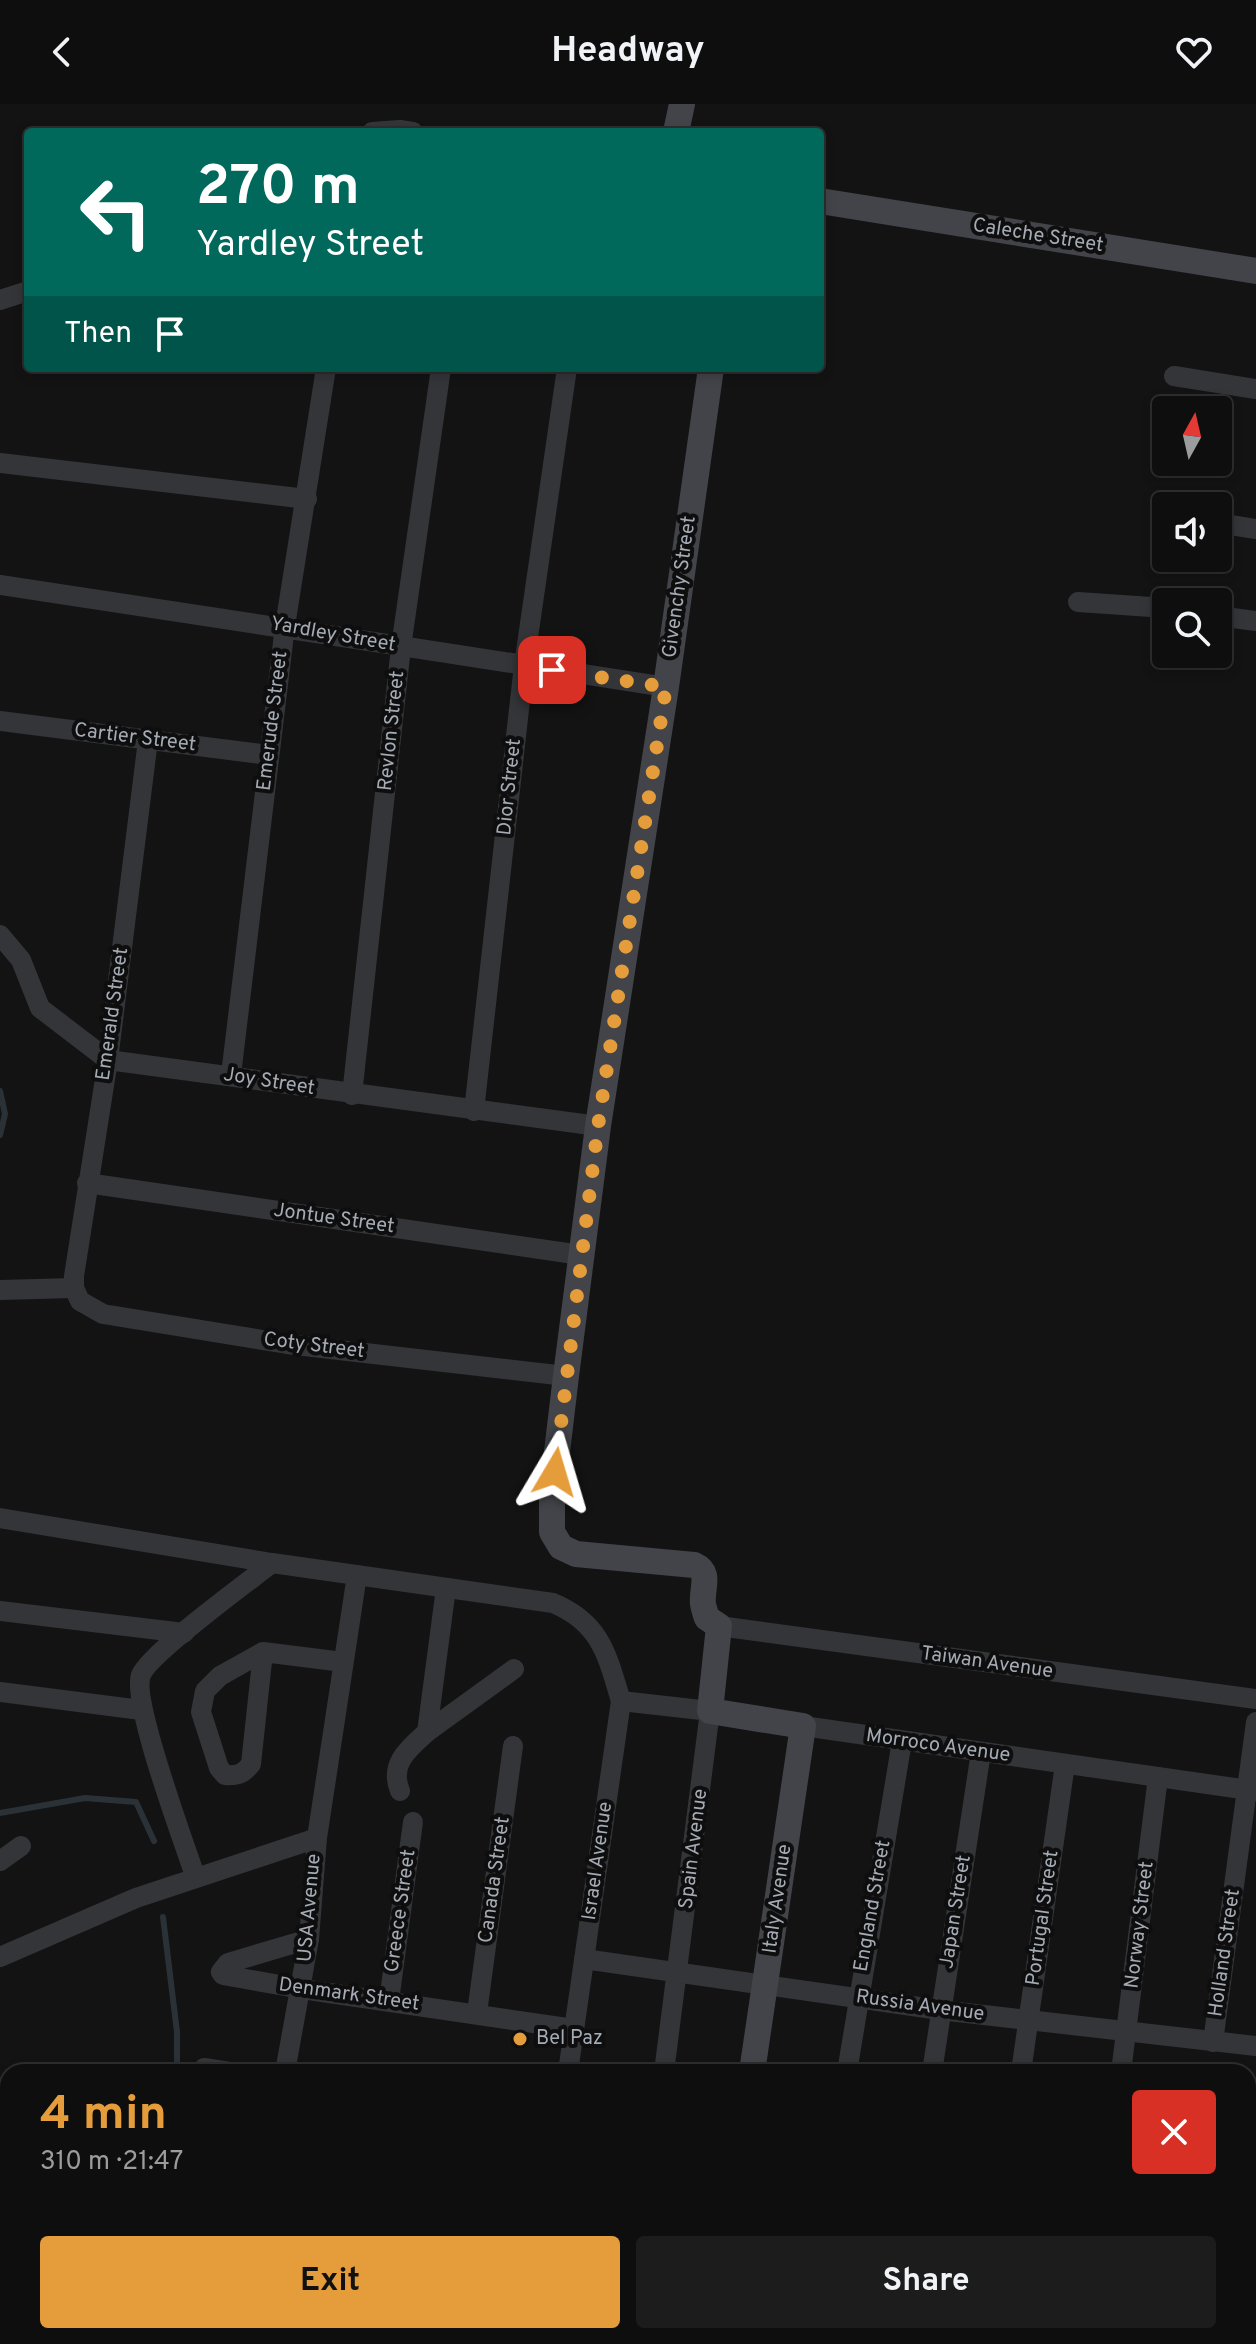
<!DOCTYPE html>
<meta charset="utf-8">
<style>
:root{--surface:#0e0e0f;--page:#1c1c1d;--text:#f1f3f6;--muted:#9b9c9e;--line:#2e2e2f;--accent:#e59d3b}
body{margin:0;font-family:Overpass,sans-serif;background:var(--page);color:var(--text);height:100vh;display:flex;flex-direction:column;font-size:30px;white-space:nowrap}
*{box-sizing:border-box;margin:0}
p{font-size:26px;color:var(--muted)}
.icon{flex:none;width:44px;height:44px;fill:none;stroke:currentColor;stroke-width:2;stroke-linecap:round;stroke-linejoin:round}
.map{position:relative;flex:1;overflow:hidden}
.side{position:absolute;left:0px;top:1960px;width:1256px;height:280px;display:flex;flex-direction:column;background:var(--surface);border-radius:24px 24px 0 0;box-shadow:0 4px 12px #0003,0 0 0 2px var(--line)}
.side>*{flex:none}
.top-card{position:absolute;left:24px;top:24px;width:800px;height:244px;border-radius:8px;box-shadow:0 4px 12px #0003,0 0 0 2px var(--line);background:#00695c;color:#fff;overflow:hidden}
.needle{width:52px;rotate:8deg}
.fabs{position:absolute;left:1152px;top:292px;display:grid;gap:16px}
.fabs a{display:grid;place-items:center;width:80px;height:80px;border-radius:8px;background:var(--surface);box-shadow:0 4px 12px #0003,0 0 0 2px var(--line);font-size:40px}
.pin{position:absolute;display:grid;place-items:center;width:68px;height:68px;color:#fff;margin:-34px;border-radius:16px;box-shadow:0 4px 12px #0006}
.me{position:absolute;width:88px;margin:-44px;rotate:7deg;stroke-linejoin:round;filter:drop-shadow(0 0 6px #0008)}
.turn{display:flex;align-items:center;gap:28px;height:168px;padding:0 40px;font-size:36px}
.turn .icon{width:104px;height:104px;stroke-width:2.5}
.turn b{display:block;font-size:56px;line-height:68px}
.then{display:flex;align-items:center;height:76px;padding:0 40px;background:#0003;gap:16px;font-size:30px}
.round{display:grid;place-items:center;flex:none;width:84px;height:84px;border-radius:8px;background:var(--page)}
.head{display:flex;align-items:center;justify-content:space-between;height:136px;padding:0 40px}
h1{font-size:48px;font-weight:700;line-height:60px;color:var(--accent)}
.action{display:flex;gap:16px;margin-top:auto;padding:16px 40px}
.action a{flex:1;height:92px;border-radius:8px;background:var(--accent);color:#111;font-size:32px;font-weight:700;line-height:92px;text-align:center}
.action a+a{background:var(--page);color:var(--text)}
header{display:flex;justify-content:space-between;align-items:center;height:104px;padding:0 40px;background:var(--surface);font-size:36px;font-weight:700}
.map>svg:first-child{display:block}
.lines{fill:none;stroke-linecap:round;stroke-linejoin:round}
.stream{stroke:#2a3237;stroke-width:6}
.street{stroke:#343539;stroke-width:20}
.secondary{stroke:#424449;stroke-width:26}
.route{stroke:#e59d3b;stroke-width:14;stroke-dasharray:0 25.2}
.poi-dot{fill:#e59d3b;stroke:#0e0e0f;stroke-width:3}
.labels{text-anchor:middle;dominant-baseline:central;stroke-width:8;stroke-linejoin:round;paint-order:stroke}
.street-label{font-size:20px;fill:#a5abb4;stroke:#0e0e0f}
.poi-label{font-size:20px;fill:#a5abb4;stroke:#0e0e0f;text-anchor:start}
</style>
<header><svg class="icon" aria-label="back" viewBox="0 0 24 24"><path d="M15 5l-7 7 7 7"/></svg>Headway<svg class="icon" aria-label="heart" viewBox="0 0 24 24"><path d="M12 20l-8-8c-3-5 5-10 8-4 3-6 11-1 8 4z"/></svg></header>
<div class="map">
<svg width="1256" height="2240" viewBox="0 0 1256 2240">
<rect width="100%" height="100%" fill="#131314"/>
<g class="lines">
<g class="stream">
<path d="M0,987L5,1010L0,1031"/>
<path d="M0,1709L85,1694L136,1698L154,1737"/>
<path d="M163,1813L177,1928V1968"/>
<path d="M260,2232L274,2240"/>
</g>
<g class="street">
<path d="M372,28L400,26L413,28"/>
<path d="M0,196L28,187"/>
<path d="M1174,272L1256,285"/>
<path d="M0,359L307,395"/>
<path d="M1218,419L1256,425"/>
<path d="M0,481C222,513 444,549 666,583"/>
<path d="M1078,498L1166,504"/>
<path d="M1218,512L1256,517"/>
<path d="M0,617L269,651"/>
<path d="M148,636L108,956L74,1172V1184L80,1197L103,1210L287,1240L566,1272"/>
<path d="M0,831L21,856L40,904L108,956L598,1022"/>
<path d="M231,971L285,522L326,264"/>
<path d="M352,991L401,543L441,264"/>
<path d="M474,1007L524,561L567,264"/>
<path d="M87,1079L581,1151"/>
<path d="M0,1186L74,1184"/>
<path d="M0,1414L272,1459L553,1499C601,1519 607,1551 621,1597L568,1968"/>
<path d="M446,1484L427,1628L514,1565"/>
<path d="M0,1507L184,1529"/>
<path d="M719,1522L1256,1595"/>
<path d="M263,1548L251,1660C243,1670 238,1672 225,1671L219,1664L201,1608L205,1587L220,1572L263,1548L343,1558"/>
<path d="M0,1588L141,1606"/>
<path d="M621,1597L710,1607L664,1968"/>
<path d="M803,1622L1256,1687"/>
<path d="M400,1687C389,1660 408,1645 427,1628"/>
<path d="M0,1757L21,1742"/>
<path d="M195,1772C184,1738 131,1597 141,1571C150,1549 248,1478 272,1459"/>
<path d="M309,1835L228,1859L221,1868L223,1871L302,1885L574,1925"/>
<path d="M0,1853L136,1794L317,1734"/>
<path d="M584,1855L940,1906L1256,1942"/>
<path d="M389,1897L413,1718"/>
<path d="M477,1909L513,1642"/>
<path d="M1213,1938L1256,1618"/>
<path d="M204,1964L230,1968"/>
<path d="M285,1968L309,1835L317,1734L357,1471"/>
<path d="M847,1968L902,1637"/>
<path d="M932,1968L981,1648"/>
<path d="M1021,1968L1065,1660"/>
<path d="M1121,1968L1158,1673"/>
<path d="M1248,2041L1256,2036"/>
<path d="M0,2049L8,2063"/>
<path d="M0,2186L8,2180"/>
<path d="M0,2229L5,2240"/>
<path d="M102,2232L106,2240"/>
<path d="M530,2240L532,2232"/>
<path d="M1047,2240C1054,2234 1062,2236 1070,2240"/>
</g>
<g class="secondary">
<path d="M676,28L682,0"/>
<path d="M820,97L1256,167"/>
<path d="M711,264L666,583L598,1022L566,1272L552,1390V1428L561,1443L576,1450L694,1461C712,1469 701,1484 703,1500C703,1501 706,1512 707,1514L719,1522L710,1607L803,1622L752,1968"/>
<path d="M718,2240V2232"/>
</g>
</g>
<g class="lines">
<path class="route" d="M552,566L666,583L598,1022L555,1368"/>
</g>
<circle class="poi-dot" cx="520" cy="1935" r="8"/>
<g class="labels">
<g class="street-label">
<text transform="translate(1038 132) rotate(9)">Caleche Street</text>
<text transform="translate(680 483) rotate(-82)">Givenchy Street</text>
<text transform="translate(333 531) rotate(10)">Yardley Street</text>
<text transform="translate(273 617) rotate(-83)">Emerude Street</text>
<text transform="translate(392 627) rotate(-84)">Revlon Street</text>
<text transform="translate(135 634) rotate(7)">Cartier Street</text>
<text transform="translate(510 683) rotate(-84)">Dior Street</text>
<text transform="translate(113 910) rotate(-82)">Emerald Street</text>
<text transform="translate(269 978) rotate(9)">Joy Street</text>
<text transform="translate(334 1115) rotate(8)">Jontue Street</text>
<text transform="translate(314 1242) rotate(7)">Coty Street</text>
<text transform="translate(987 1559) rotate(8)">Taiwan Avenue</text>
<text transform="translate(938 1642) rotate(8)">Morroco Avenue</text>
<text transform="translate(694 1745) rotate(-83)">Spain Avenue</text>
<text transform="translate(598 1757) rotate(-82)">Israel Avenue</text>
<text transform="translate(495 1776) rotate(-82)">Canada Street</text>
<text transform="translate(778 1795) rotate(-82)">Italy Avenue</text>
<text transform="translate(873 1802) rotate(-80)">England Street</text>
<text transform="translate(310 1804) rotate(-85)">USA Avenue</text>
<text transform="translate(401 1807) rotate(-82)">Greece Street</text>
<text transform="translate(956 1808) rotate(-81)">Japan Street</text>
<text transform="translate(1043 1814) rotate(-82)">Portugal Street</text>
<text transform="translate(1140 1821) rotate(-83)">Norway Street</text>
<text transform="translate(1225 1849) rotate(-82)">Holland Street</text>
<text transform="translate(349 1891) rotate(8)">Denmark Street</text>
<text transform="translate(920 1902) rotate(8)">Russia Avenue</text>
</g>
<g class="poi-label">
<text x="536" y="1935">Bel Paz</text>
</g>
</g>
</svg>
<div class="fabs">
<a><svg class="needle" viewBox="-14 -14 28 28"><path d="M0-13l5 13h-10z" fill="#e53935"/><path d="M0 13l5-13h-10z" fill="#9b9c9e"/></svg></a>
<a><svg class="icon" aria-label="sound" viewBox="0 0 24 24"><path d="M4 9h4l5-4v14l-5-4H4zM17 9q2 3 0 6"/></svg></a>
<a><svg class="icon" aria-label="search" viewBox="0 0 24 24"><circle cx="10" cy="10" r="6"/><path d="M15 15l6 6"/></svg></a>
</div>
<div class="pin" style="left:552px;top:566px;background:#d93025"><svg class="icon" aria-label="arrive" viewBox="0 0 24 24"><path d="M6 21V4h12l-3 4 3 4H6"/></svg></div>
<svg class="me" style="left:555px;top:1368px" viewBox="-20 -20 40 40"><path d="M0-17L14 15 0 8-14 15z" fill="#e59d3b" stroke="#fff" stroke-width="4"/></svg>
<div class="top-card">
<div class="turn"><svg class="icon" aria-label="left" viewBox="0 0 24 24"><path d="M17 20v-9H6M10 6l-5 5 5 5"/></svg><div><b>270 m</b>Yardley Street</div></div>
<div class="then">Then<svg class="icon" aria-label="arrive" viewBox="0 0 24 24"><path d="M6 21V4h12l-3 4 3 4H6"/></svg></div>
</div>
<section class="side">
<div class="head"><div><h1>4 min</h1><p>310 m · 21:47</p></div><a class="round" style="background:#d93025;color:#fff"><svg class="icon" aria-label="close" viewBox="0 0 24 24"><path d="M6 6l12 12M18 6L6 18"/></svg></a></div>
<div class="action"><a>Exit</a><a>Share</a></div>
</section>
</div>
